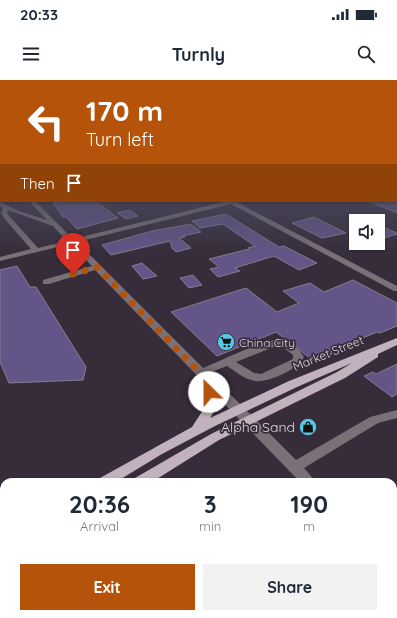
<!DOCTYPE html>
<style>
:root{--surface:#fff;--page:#f2f2f3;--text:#1f2937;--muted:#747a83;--accent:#b45309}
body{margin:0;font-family:Quicksand,sans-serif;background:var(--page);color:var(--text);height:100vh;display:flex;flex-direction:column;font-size:15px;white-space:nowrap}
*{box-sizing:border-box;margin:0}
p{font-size:13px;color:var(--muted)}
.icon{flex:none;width:22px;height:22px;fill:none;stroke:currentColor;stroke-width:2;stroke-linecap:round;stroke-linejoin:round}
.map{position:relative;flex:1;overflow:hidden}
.drawer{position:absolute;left:0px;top:398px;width:397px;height:140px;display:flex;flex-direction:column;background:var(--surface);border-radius:12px 12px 0 0;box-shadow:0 1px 3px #0004}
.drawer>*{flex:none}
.banner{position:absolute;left:0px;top:0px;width:397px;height:122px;box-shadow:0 1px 3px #0004;background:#b45309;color:#fff;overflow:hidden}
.buttons{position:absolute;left:349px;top:134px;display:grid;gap:8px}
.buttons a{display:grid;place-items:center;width:36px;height:36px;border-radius:0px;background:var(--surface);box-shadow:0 1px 3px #0004;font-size:20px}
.pin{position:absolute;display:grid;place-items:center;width:34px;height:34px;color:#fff;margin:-41px -17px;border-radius:50% 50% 50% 0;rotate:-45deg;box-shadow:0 0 4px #0007}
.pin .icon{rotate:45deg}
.me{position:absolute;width:44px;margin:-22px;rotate:337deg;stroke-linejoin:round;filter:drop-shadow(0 0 3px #0008)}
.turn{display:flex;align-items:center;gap:14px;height:84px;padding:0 20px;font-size:18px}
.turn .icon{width:52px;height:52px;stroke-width:2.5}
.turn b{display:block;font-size:28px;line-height:34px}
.then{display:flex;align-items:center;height:38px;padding:0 20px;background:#0003;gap:8px;font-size:15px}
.eta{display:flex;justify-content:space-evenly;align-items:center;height:68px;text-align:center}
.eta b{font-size:24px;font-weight:700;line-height:28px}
.action{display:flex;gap:8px;margin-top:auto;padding:8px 20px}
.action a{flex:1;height:46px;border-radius:0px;background:var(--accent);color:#fff;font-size:16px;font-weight:700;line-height:46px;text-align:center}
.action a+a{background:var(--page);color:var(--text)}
.status{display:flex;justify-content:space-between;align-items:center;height:28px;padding:0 20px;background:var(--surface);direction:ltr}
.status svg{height:11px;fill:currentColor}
header{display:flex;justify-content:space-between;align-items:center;height:52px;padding:0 20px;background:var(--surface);font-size:18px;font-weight:700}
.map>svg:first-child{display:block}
.building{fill:#645588;stroke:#837e91}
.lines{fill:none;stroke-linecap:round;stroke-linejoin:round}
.minor{fill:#797177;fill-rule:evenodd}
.major{fill:#c2b2bd;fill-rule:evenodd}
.route{stroke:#b45309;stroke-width:7;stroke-dasharray:0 12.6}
.labels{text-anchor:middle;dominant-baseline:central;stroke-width:3.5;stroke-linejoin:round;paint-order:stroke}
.poi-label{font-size:12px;fill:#dcd5de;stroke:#362c3a;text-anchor:start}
.street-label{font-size:12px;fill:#dcd5de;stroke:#362c3a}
.near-poi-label{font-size:14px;fill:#dcd5de;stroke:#362c3a;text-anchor:end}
</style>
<div class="status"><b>20:33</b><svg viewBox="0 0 49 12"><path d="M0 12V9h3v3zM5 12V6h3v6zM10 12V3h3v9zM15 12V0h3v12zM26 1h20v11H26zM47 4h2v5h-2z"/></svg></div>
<header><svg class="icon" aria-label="menu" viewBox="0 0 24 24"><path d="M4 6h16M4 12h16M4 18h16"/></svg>Turnly<svg class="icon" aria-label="search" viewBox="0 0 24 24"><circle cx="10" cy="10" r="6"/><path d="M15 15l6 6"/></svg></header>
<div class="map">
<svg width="397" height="538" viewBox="0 0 397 538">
<rect width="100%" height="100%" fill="#362c3a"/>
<g class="building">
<path d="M62,121H96L118,138L77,149L66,137H63L53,123Z"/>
<path d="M368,121H397V133Z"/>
<path d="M129,130L138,136L126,139L117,133Z"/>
<path d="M226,134L279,167L284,166L317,183L299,190L274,176L235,188L240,191L218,197L210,189L219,187L209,179L249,169L248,168L255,166L223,144L200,148L192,141Z"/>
<path d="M314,137L346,153L322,158L292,143Z"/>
<path d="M191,144L201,152L183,156L185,157L179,158L191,168L176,172L172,168L170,161L111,175L102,165L152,151Z"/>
<path d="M378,145L397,153V154L378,160Z"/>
<path d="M142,183L157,196L143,199L132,186Z"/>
<path d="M17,186L30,207H36L86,287L83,300L9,303L0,282V190Z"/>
<path d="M193,195L202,205L189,208L180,198Z"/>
<path d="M353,200L397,223V246L380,253L377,252L331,271L334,273L315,282L276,252L217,276L171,232L246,208L277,232L299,223L283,211L310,203L324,212Z"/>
<path d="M397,284V314L392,317L364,296L373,292L376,294Z"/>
</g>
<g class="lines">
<g class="minor">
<rect x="396" y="109" width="1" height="4"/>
<path d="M29,121H35L73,159L227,121H240L238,123L397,206V211H394L231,124L77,162L203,288C218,282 263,260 276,260C289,260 298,267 304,277C299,289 268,303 255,301C244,299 236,292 227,286L209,293L296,380L370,337L397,330V338L378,343L304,388L316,402H300L95,190L49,204H43V200L92,186L70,164L0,181V177L31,169L4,138L1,133L3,128L0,126V122L16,130L47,140ZM8,130L53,146L67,161L38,168L10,137L7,133ZM276,266L284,268L293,275V279L261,294L254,293L236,282Z"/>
<path d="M393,480L397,482V500L393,498Z"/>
</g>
<g class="major">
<path d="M397,258V265L378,274V277L345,298L219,360L152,402H133L135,398L211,354L337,292L352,283L297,307L215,346L162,374L116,402H98L100,398L192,347L203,330V301L204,298H212L213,301L215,330L210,338L289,301Z"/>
<path d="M4,461V476L0,477V462Z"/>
<path d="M4,487V505L0,506V489Z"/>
</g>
</g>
<linearGradient id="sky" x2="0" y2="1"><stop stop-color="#1e1820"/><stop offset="0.57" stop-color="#4c4b60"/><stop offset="1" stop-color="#4c4b60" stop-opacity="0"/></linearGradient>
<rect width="397" height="176" fill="url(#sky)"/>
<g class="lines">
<path class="route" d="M73,194L97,187L208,301L209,312"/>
</g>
<defs>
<symbol id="supermarket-disc" viewBox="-11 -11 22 22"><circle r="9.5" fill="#58c9e3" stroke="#362c3a"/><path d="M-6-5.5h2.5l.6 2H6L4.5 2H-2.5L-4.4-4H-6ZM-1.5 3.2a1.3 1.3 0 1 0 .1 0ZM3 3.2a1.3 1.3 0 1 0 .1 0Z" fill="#111"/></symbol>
<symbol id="shop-disc" viewBox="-11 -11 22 22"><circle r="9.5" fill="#58c9e3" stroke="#362c3a"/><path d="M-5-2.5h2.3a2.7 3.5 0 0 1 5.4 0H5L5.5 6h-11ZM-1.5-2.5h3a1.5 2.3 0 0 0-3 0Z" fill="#111"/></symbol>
</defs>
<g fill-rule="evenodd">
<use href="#supermarket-disc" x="216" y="252" width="20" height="20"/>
<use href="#shop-disc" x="298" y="337" width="20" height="20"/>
</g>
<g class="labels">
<g class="poi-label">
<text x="239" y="262">China City</text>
</g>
<g class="street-label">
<text transform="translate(328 273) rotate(-22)">Market Street</text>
</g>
<g class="near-poi-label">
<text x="295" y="347">Alpha Sand</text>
</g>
</g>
</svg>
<div class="buttons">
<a><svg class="icon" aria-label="sound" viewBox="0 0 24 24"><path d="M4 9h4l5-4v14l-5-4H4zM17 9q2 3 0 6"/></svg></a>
</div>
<div class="pin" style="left:73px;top:194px;background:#d93025"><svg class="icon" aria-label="arrive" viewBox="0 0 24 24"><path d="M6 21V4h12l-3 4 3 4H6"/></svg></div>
<svg class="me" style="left:209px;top:312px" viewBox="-20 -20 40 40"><circle r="19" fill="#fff"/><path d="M0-13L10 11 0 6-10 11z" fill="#b45309"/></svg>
<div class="banner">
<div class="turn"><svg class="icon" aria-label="left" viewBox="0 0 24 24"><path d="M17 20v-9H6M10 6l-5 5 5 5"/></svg><div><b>170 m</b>Turn left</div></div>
<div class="then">Then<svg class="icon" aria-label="arrive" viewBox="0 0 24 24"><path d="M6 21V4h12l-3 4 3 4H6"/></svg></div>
</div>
<section class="drawer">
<div class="eta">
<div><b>20:36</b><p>Arrival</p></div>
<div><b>3</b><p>min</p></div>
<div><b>190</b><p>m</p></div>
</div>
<div class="action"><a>Exit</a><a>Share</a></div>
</section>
</div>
